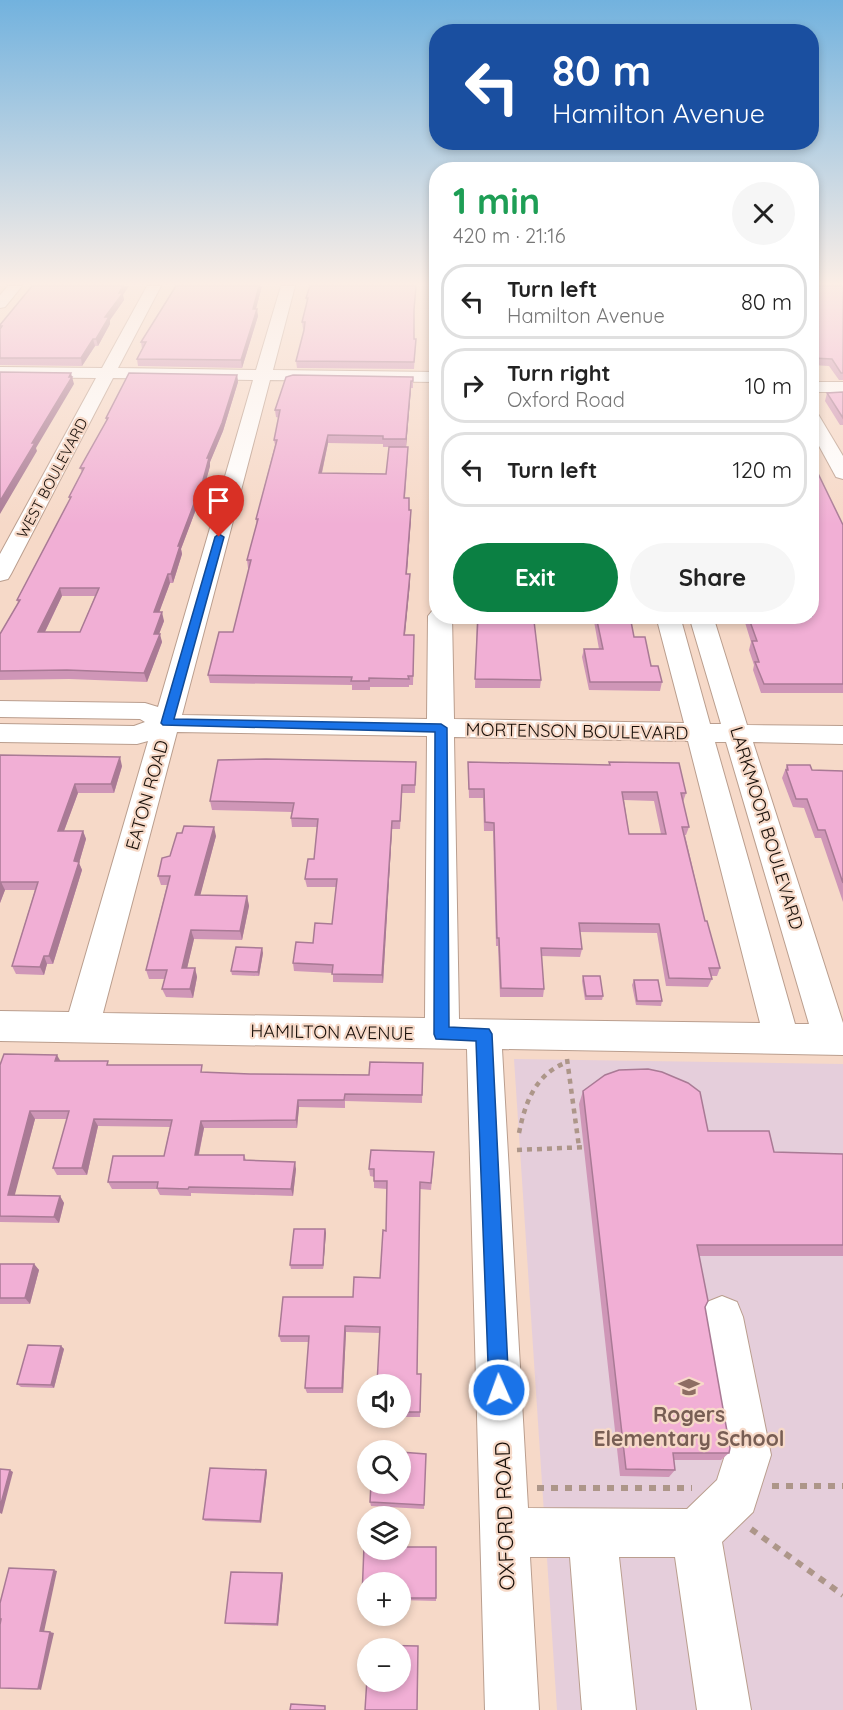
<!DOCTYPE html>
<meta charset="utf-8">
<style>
:root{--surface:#fff;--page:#f6f6f6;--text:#222;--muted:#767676;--line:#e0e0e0;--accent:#0b8043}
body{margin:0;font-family:Quicksand,sans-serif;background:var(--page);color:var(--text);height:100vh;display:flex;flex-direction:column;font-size:22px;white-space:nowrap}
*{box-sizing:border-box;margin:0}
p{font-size:20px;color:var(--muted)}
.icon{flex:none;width:33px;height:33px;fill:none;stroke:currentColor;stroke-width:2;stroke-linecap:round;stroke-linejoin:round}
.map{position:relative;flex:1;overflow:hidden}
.drawer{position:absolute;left:429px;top:162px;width:390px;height:462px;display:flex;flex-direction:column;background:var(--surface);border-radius:24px;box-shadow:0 3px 9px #0003}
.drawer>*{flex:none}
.hud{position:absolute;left:429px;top:24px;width:390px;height:126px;border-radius:24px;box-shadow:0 3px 9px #0003;background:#1a4fa0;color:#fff;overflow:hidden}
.fabs{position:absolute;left:357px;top:1374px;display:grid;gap:12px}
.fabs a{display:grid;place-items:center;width:54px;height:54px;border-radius:50%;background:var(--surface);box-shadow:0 3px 9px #0003;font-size:30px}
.pin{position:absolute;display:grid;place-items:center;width:51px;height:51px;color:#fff;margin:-62px -26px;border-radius:50% 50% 50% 0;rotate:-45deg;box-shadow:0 0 6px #0007}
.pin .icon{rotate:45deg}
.me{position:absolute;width:66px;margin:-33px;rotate:358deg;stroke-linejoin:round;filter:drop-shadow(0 0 4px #0008)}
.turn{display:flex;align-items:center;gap:21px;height:126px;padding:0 24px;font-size:27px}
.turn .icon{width:78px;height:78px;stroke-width:2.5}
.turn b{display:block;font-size:42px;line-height:51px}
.round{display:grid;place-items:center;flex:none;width:63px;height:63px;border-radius:32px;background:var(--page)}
.headline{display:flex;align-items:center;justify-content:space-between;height:102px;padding:0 24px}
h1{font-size:36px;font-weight:800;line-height:45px;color:#1e9e55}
.cta{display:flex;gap:12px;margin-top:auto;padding:12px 24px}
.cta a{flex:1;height:69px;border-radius:36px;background:var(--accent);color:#fff;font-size:24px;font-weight:800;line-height:69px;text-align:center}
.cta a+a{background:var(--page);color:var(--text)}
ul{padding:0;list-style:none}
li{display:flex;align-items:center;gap:18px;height:75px;margin:0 12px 9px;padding:0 12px;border:3px solid var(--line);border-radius:24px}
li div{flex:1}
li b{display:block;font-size:22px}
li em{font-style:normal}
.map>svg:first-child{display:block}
.education{fill:#e5cedb}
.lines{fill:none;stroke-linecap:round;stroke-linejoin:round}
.minor-casing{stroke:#ba9e8e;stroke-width:2}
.path-far1{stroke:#ad9689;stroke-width:4.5;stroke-dasharray:5 5;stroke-linecap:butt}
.path{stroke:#ad9689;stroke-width:6;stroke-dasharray:7 7;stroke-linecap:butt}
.minor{fill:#fff;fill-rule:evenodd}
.wall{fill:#cf96b7;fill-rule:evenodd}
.shaded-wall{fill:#a97a95}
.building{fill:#f1afd5;stroke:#a97a95;stroke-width:1.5;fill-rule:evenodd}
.route{fill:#1a73e8;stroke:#114b97;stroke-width:1.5}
.labels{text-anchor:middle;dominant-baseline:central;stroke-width:4.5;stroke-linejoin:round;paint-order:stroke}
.far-street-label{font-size:15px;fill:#170e08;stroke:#f6d9c8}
.street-label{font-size:18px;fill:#170e08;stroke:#f6d9c8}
.near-education-label{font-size:21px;font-weight:bold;fill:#785e54;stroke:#f6d9c8}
.near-street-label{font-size:21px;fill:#170e08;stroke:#f6d9c8}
</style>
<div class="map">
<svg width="843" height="1710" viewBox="0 0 843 1710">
<rect width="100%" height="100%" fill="#f6d9c8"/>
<path class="education" d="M514,1059L843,1064V1710H557Z"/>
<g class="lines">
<defs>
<g id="minor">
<path d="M8,286H22L5,307L0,308V295Z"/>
<path d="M147,286H161L118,368L256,370L281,286H295L273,370L436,372V382L270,380L182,715L427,719L428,616L432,611L436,610V616H452L454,719L684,723L656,616H680L710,724H721L689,616H713L747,725L843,726V744L753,742L843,1023V1055L502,1049L528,1508L687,1509L717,1480L725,1455L701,1317L707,1302L722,1296L737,1302L743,1317L771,1455L753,1512L722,1542L751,1710H697L675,1557H619L636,1710H582L570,1557H530L539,1710H485L467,1049L0,1041V1011L69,1012L148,741L137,744L0,742V724L134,726L145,722L140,719L0,717V701L145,703L158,707L253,380L113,378L11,574L8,579L0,581V554L96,378L0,377V367L102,368ZM177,732L427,736L425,1018L103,1013ZM454,737L688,741L760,1023L459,1019ZM715,742H726L809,1024H795Z"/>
<rect x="812" y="382" width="31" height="10"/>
<path d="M812,413L818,414L843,456V479L836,477L812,433Z"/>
</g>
</defs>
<use href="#minor" class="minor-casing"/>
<g class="path-far1">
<path d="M567,1059L579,1147"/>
<path d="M519,1133C525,1103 535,1075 565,1063"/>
<path d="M517,1150L587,1147"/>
</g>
<g class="path">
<path d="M772,1486H843"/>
<path d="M537,1488H692"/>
<path d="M751,1529L843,1595"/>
</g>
<use href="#minor" class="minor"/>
</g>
<g class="wall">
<path d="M174,286H262L256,309L258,316L242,368L138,366L137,359L142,349L141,342L174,288Z"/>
<path d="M812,286H843V380H839L829,366L812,365Z"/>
<path d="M123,295L124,300L110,320V324L98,346H95L82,366L0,365V325Z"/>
<path d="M306,298L414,317V339H416L414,369L297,368L296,361L304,329H303L302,322L307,304Z"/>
<path d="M237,375L238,382L223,431L210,462V466L204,488L181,549L182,554L173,583H170L159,612L164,621L159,634L162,642L147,682L69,679L0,680V634L18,603L17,600L70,500L69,497L82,472L80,468L106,422V418ZM62,596H95L80,632H45Z"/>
<path d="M413,377V388H411L406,447H383V444L328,443L322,473L386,474L408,455L405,498L411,518L407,574L410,583L405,635L414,643L413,685H409V687H370V690H352V685L210,683L208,675L233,632L249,568H248L247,560L257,525L256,519L275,445L274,440L279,418L276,417L275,410Z"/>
<path d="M843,392V425H840L825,401L827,393Z"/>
<path d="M843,525V693H761L753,670L754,665L749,650L751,642L743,616H812Z"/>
<path d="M477,616L512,621L541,680L540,688H475Z"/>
<path d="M593,616H630L634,637L662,682L660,691L589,690L582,657L584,649H599Z"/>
<path d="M0,755L122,766L114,793H78L64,831H83L86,839L79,863L82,870L53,964H47L44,975L16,974L12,966L35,890H5L0,903Z"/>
<path d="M416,762L415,793H402L400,829H392L383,983L333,982V973L294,971L293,963L332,924L336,887H307L305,879L314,859L317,827H292L291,818L292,812L212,810L210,801Z"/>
<path d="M468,762L609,765V762L686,793L683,802L689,827L686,835H685L705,921L720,968L717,976H711L712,979L708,987L666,986L657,933L580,932L582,949L580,957L541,956L544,989L543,997H500L498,946H496L493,831H484L483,798H469ZM624,800L654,801L661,834H629Z"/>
<path d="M787,765L812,770L843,771V902L821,838H815L804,808L793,807L782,778Z"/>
<path d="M182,833L216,836L200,895L247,896L249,906L242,940L194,939L187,968H195L197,977L193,998L166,997L162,989L165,979H149L146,970L167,885H161L158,876L170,856Z"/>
<path d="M263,953L259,976L232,975L231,971Z"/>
<path d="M583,976L603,996L602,1000H585L582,981Z"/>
<path d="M634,980L662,1001L661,1006L636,1005L632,985Z"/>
<path d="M60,1061L205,1073L250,1074L369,1075L423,1063L422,1103L345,1101V1108L299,1107L297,1128H204L199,1155H244L246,1160L296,1169L293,1196L191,1193V1196L160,1195L157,1189H112L108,1182L164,1156L170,1127L98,1126L87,1175H57L53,1168L67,1119H35L14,1195L60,1196L64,1203L59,1223L0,1222V1065Z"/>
<path d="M583,1091L774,1152L843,1154V1256H699L705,1307L729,1453L721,1460H674L675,1470L669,1477L620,1476L579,1104Z"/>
<path d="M434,1159L431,1190L420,1189L417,1374H421L420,1417H400V1384L380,1333L346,1332L343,1393H307L305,1388L309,1342H281L279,1336L353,1297L380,1278L386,1231L387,1189L374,1188V1177L370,1176L369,1169Z"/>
<path d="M325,1229L326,1233L323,1269H291L290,1265Z"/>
<path d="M0,1264H34L39,1270L30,1304H0Z"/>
<path d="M61,1346L64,1349L54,1388L21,1387L17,1384Z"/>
<path d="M426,1454L424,1509L371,1506L370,1502Z"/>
<path d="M267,1472L261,1523L205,1521L203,1519Z"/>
<path d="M364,1546H368V1550H400V1547H436V1601L400,1600V1582H368V1600H363L362,1597Z"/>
<path d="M283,1575L278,1626L227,1624L225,1623Z"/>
</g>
<g class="shaded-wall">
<path d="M123,286H129L123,295L124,300L110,320V324L98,346L96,339L105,317Z"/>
<path d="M259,286H262L254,316L253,309Z"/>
<path d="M257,309L258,316L242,368L241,360Z"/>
<path d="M93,339L95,346L82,366L81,358Z"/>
<path d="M71,373L74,384L36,448L37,451L0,514V501Z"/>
<path d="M237,375L238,382L223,431L210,462V466L204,488L181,549L182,554L173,583L171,574L178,546L207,458Z"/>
<path d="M411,381V388L406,447V439Z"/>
<path d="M328,435V443L320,481L319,473Z"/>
<path d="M411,510V518L406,583V574Z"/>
<path d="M168,574L170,583L156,621L154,612Z"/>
<path d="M410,574V583L404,643V635Z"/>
<path d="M60,588L62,596L41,640L38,632Z"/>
<path d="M162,612L164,621L156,642L154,634Z"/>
<path d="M160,634L162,642L147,682L144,673Z"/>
<path d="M120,757L122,766L114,793L111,784Z"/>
<path d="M75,784L78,793L61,839L58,831Z"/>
<path d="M392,821V829L383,983L382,975Z"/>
<path d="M214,827L216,836L198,904L195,895Z"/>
<path d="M83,831L86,839L79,863L82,870L53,964L49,956L74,861Z"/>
<path d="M1,882L5,890L0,903V885Z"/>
<path d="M247,896L249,906L242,940L240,931Z"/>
<path d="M191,930L194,939L185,977L182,968Z"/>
<path d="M262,948L263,953L259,976L258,972Z"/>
<path d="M44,956L47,964L44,975L40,967Z"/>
<path d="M195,968L197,977L193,998L190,989Z"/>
<path d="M57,1055L61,1062L55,1061Z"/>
<path d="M298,1100L299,1107L297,1128L296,1120Z"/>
<path d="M30,1111L35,1119L13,1202L8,1195Z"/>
<path d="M94,1119L98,1126L87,1175L82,1168Z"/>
<path d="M201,1121L204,1128L197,1162L195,1155Z"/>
<path d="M295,1162L296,1169L293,1196L291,1189Z"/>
<path d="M60,1196L64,1203L59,1223L54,1217Z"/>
<path d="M325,1229L326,1233L323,1269V1265Z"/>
<path d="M34,1264L39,1270L30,1304L25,1298Z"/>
<path d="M345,1326L346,1332L343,1393L342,1388Z"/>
<path d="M61,1346L64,1349L54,1388L51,1385Z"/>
<path d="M10,1470L13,1472L2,1514L0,1513V1507Z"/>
<path d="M266,1470L267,1472L261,1523L260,1521Z"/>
<path d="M54,1570L57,1571L44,1632L40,1631Z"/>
<path d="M282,1573L283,1575L278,1626L277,1624Z"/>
<path d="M50,1632L54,1633L41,1690L38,1689Z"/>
</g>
<g class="building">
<path d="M32,286H123L119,293H123L105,317H109L96,339H93L81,358H0V329L2,326H0V325Z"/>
<path d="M176,286H259L253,309H257L241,360L137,359L146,342H141Z"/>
<path d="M310,286H416L414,310V339H416L414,362L296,361L304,330L305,322H302L308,298H306Z"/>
<path d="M812,286H843V373H841L832,359L812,358Z"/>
<path d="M0,372L71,373L69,377H72L32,443H35L0,501Z"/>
<path d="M129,373L237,375L222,423L207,458H209L203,480L178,546H180L171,574H168L154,612H162L154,634H160L144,673L67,670L0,671V634L20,600H17L71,497H69L84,468H80L108,418H106ZM60,588H99L80,632H38Z"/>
<path d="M293,375L413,377V381H411L406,439H383V436L328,435L319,473L386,474L389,447H408L404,498H409V510H411L406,574H410L404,635H414L413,676H408L409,679L369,678V681H351L352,677L208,675L219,632H233L251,560H247L258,519H256L277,440H274L280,410H275L286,377Z"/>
<path d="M843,392V418L827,393Z"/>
<path d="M812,461L843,525V684H764L755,662H759L752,641H757L748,616H812Z"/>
<path d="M478,616H512V621H534L541,680L475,679Z"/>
<path d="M596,616H630L634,637H645L651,666H658L662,682H590L584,649H603Z"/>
<path d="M0,755L120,757L111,784H75L58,831H83L74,861L79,862L49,956H44L40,967L12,966L38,882H1L0,885Z"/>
<path d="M266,759L416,762L415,785H402L400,821H392L382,975L332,974L333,965L293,963L296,942L313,943L315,923L332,924L337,879H305L308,859H314L318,819L291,818L294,803L210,801L218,760Z"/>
<path d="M468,762L610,765L609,762L679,763L686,793H681L689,827H682L705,921H707L720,968H709L712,979L669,978L659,924L579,923L582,949L541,948L544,989L501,988L499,938H497L494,823L485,822L484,789H469ZM622,792H657L666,834H629Z"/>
<path d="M787,765H810L812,770L843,771V883L825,830H818L807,799H796L786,770H788Z"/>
<path d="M184,826L214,827L195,895L247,896L240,931L191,930L182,968H195L190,989H162L167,970H146L170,876H158L162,858L170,856L177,833H182Z"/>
<path d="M236,947L262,948L258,972L231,971Z"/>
<path d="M583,976H600L603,996H586Z"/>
<path d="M634,980H658L662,1001H637Z"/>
<path d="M4,1054L57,1055L55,1061H108L107,1065H202L201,1072L250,1074L369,1075L370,1062L423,1063L422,1095L345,1094L344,1100H298L296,1120L201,1121L195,1155H244V1160L295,1162L291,1189L189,1187L188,1189L157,1188L158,1182H108L113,1156H164L172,1120L94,1119L82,1168H53L69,1111H30L8,1195L60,1196L54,1217L0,1216V1065Z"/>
<path d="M648,1069L662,1072L688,1083L700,1092L708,1131H769L774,1152L843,1154V1245H697L708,1301L705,1307L730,1448L729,1453H673L675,1470L626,1469L583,1091L605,1075L619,1070Z"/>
<path d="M371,1150L434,1152L431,1183L420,1182L417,1374H421L420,1412H400V1384H377L380,1327L345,1326L342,1388H305L309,1336H279L283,1297H353L354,1277L380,1278L383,1230L386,1231L387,1181H374V1169H369Z"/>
<path d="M294,1229H325L323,1265H290Z"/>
<path d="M0,1264H34L25,1298H0Z"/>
<path d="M28,1345L61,1346L51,1385L17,1384Z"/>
<path d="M400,1452L426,1454L424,1505L370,1502L371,1484H400Z"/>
<path d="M210,1468L266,1470L260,1521L203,1519Z"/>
<path d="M0,1469L10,1470L0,1507Z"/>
<path d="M364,1546H368V1550H400V1547H436V1598H400V1582H368V1598L362,1597Z"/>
<path d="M9,1568L54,1570L40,1631L50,1632L38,1689L0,1688V1625L1,1619H0V1603Z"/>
<path d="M231,1572L282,1573L277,1624L225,1623Z"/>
<path d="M368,1645L418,1646L417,1710H365L368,1663V1682H400V1648H368Z"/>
<path d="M291,1704L325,1706V1710H290Z"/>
</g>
<linearGradient id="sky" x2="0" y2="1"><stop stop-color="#72b2de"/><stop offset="0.54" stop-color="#fbeee6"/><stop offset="1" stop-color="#fbeee6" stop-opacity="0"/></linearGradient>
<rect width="843" height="525" fill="url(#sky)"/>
<path class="route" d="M219,534L224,537L174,719L441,724L447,728L449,1027L489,1029L492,1034L509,1390L506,1397L499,1400L492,1397L489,1390L476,1041L436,1039L434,1034L435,732L163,725L161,723L215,537Z"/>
<defs>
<symbol id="school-bare" viewBox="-9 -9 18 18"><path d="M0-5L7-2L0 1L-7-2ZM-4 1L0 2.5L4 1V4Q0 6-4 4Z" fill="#8d6e63" stroke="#f6d9c8" stroke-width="2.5" paint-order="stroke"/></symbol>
</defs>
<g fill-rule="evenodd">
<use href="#school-bare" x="674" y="1372" width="30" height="30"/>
</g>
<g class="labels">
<g class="far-street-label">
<text transform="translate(52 478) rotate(-62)">WEST BOULEVARD</text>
</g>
<g class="street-label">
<text transform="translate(577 731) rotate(1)">MORTENSON BOULEVARD</text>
<text transform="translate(147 795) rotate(-74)">EATON ROAD</text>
<text transform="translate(767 828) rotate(73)">LARKMOOR BOULEVARD</text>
<text transform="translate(332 1032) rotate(1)">HAMILTON AVENUE</text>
</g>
<g class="near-education-label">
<text x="689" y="1414">Rogers<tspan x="689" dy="24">Elementary School</tspan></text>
</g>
<g class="near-street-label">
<text transform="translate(504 1516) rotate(-92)">OXFORD ROAD</text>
</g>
</g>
</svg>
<div class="fabs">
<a><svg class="icon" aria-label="sound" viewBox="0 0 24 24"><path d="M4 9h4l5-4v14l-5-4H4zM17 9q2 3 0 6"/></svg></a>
<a><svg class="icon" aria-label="search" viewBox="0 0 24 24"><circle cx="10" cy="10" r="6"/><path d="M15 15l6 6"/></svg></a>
<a><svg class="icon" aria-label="layers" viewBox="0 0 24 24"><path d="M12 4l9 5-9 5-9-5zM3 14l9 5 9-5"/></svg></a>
<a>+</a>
<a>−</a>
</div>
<div class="pin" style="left:219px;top:537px;background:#d93025"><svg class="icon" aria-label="arrive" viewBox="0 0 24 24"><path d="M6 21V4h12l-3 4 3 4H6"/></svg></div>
<svg class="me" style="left:499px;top:1390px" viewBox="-20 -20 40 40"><circle r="17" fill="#1a73e8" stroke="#fff" stroke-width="3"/><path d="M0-11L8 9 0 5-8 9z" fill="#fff"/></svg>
<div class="hud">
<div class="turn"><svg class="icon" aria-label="left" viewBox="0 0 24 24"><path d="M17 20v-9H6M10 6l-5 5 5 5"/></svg><div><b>80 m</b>Hamilton Avenue</div></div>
</div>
<section class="drawer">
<div class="headline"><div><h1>1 min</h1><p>420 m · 21:16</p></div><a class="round"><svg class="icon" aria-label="close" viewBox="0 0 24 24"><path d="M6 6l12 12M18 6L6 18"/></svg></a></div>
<ul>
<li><svg class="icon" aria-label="left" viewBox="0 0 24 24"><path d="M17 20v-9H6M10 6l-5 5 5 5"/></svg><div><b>Turn left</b><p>Hamilton Avenue</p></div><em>80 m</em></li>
<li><svg class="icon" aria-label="right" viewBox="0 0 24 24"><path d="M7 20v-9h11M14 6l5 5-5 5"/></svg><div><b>Turn right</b><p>Oxford Road</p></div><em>10 m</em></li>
<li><svg class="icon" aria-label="left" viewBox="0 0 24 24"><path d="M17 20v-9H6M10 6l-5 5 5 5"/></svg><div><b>Turn left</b></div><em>120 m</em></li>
</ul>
<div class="cta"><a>Exit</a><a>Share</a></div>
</section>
</div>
